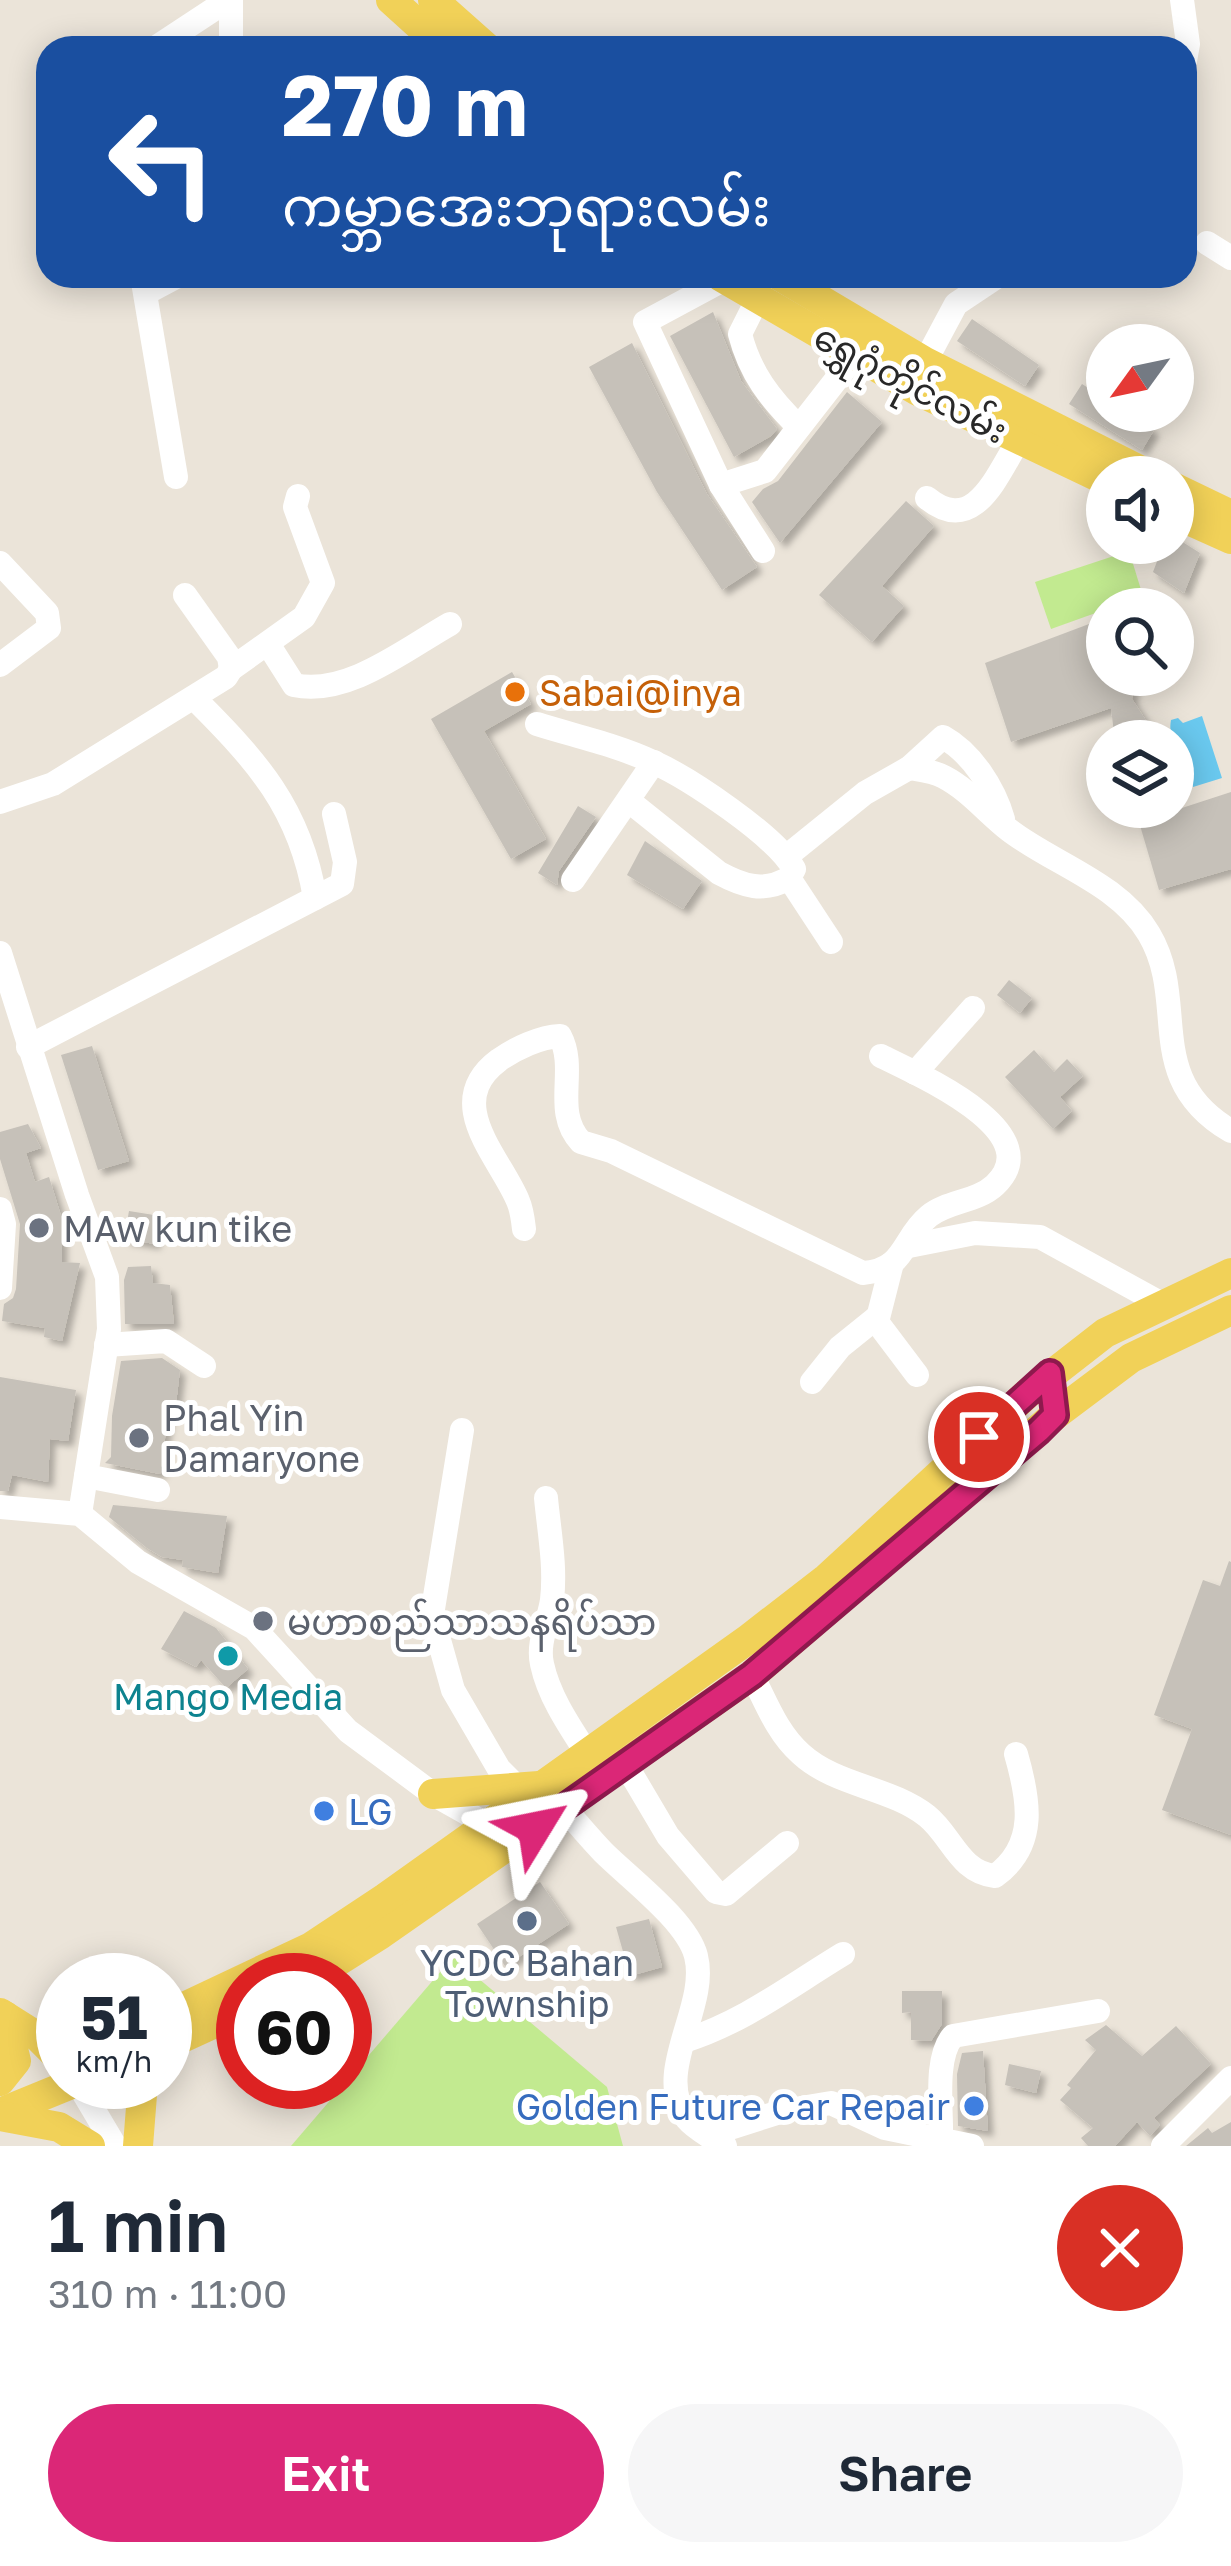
<!DOCTYPE html>
<meta charset="utf-8">
<style>
:root{--surface:#fff;--page:#f6f6f7;--text:#1f2937;--muted:#747a83;--accent:#db2777}
body{margin:0;font-family:"Golos Text","Noto Sans Myanmar",sans-serif;background:var(--page);color:var(--text);height:100vh;display:flex;flex-direction:column;font-size:45px;white-space:nowrap}
*{box-sizing:border-box;margin:0}
p{font-size:39px;color:var(--muted)}
.icon{flex:none;width:66px;height:66px;fill:none;stroke:currentColor;stroke-width:2;stroke-linecap:round;stroke-linejoin:round}
.map{position:relative;height:2146px;overflow:hidden}
.sheet{display:flex;flex-direction:column;background:var(--surface);flex:1}
.sheet>*{flex:none}
.banner{position:absolute;left:36px;top:36px;width:1161px;height:252px;border-radius:36px;box-shadow:0 6px 30px #0003;background:#1a4fa0;color:#fff;overflow:hidden}
.needle{width:78px;rotate:237deg}
.fabs{position:absolute;left:1086px;top:324px;display:grid;gap:24px}
.fabs a{display:grid;place-items:center;width:108px;height:108px;border-radius:50%;background:var(--surface);box-shadow:0 6px 30px #0003;font-size:60px}
.speed{position:absolute;left:36px;top:1953px;display:flex;gap:24px;font-size:60px;font-weight:700;text-align:center}
.speed>*{display:grid;place-content:center;width:156px;height:156px;border-radius:50%;background:var(--surface);box-shadow:0 6px 30px #0003;line-height:1}
.speed small{font-size:30px;font-weight:400}
.speed .limit{border:18px solid #d22;background:#fff;color:#111}
.pin{position:absolute;display:grid;place-items:center;width:102px;height:102px;color:#fff;margin:-51px;border:6px solid #fff;border-radius:50%;box-shadow:0 3px 12px #0007}
.me{position:absolute;width:132px;margin:-66px;rotate:55deg;stroke-linejoin:round;filter:drop-shadow(0 0 9px #0008)}
.turn{display:flex;align-items:center;gap:42px;height:252px;padding:0 48px;font-size:54px}
.turn .icon{width:156px;height:156px;stroke-width:2.5}
.turn b{display:block;font-size:84px;line-height:102px}
.round{display:grid;place-items:center;flex:none;width:126px;height:126px;border-radius:63px;background:var(--page)}
.overview{display:flex;align-items:center;justify-content:space-between;height:204px;padding:0 48px}
h1{font-size:72px;font-weight:600;line-height:90px}
.primary-button{display:flex;gap:24px;margin-top:auto;padding:24px 48px}
.primary-button a{flex:1;height:138px;border-radius:72px;background:var(--accent);color:#fff;font-size:48px;font-weight:600;line-height:138px;text-align:center}
.primary-button a+a{background:var(--page);color:var(--text)}
.map>svg:first-child{display:block}
.pitch{fill:#c2ea90}
.water{fill:#6ac9ef}
.building{fill:#c6c1b9;filter:url(#shadow)}
.lines{fill:none;stroke-linecap:round;stroke-linejoin:round}
.minor{stroke:#fff;stroke-width:24}
.major{stroke:#f1d158;stroke-width:30}
.route-casing{stroke:#8e194d;stroke-width:30}
.route{stroke:#db2777;stroke-width:21}
.food-dot{fill:#e8710a;stroke:#fff;stroke-width:4.5}
.worship-dot{fill:#6b7280;stroke:#fff;stroke-width:4.5}
.culture-dot{fill:#0f9aa8;stroke:#fff;stroke-width:4.5}
.shop-dot{fill:#3f7fe0;stroke:#fff;stroke-width:4.5}
.service-dot{fill:#5c6f8a;stroke:#fff;stroke-width:4.5}
.labels{text-anchor:middle;dominant-baseline:central;stroke-width:10;stroke-linejoin:round;paint-order:stroke}
.street-label{font-size:36px;fill:#282828;stroke:#fff}
.food-label{font-size:36px;fill:#c56008;stroke:#fff;text-anchor:start}
.worship-label{font-size:36px;fill:#5b616d;stroke:#fff;text-anchor:start}
.culture-label{font-size:36px;fill:#0d838f;stroke:#fff}
.shop-label{font-size:36px;fill:#366cbe;stroke:#fff;text-anchor:start}
.service-label{font-size:36px;fill:#4e5e75;stroke:#fff}
</style>
<div class="map">
<svg width="1231" height="2146" viewBox="0 0 1231 2146">
<defs>
<filter id="shadow"><feDropShadow dx="5.5" dy="5.5" stdDeviation="3" flood-color="#0004"/></filter>
</defs>
<rect width="100%" height="100%" fill="#ebe4d9"/>
<g class="pitch">
<path d="M1129,551L1143,596L1051,629L1035,582Z"/>
<path d="M453,1957L607,2087L623,2146H291Z"/>
</g>
<path class="water" d="M1202,716L1222,778L1193,787L1185,748C1176,736 1168,739 1171,720L1178,718L1183,723Z"/>
<g class="building">
<path d="M713,312L741,381L777,429L771,436L734,457L670,336Z"/>
<path d="M972,319L1039,365L1025,386L957,341Z"/>
<path d="M632,343L707,494L757,567L722,590L657,492L589,367Z"/>
<path d="M1082,384L1107,400V411H1124L1154,430L1142,450L1069,404Z"/>
<path d="M847,392L882,422L780,543L752,502L763,489L778,481Z"/>
<path d="M906,501L934,526L882,586L904,606L872,642L819,595Z"/>
<path d="M1173,536L1200,553L1184,593L1153,572L1164,543H1173Z"/>
<path d="M1097,621L1107,626V675H1136L1132,699L1147,722L1153,741H1115L1111,708L1011,742L985,663Z"/>
<path d="M512,672L531,704L484,731L546,839L511,859L431,719Z"/>
<path d="M1231,792V869L1159,890L1139,822Z"/>
<path d="M578,806L596,817L559,871L557,885L538,873Z"/>
<path d="M645,841L702,881L683,909L627,875Z"/>
<path d="M1009,980L1032,998L1020,1013L997,995Z"/>
<path d="M92,1046L129,1161L98,1170L61,1055Z"/>
<path d="M1034,1050L1054,1072L1067,1059L1083,1076L1060,1097L1072,1111L1053,1129L1005,1077Z"/>
<path d="M28,1124L41,1148L26,1153L35,1182L49,1177L62,1219V1262L80,1263L62,1341L44,1337L45,1328L2,1321L4,1304L13,1298L16,1289L20,1224L0,1159V1132Z"/>
<path d="M129,1211L160,1216L155,1244L124,1239Z"/>
<path d="M151,1266L153,1283L170,1285L174,1324H125L124,1280L128,1267Z"/>
<path d="M162,1358L180,1370L176,1404L170,1403L160,1474L105,1463L111,1457L112,1416L121,1361Z"/>
<path d="M0,1377L76,1390L68,1441L50,1439L48,1482L12,1475L8,1491H0Z"/>
<path d="M113,1505L227,1516L218,1573L182,1567L183,1560L162,1557L147,1548L109,1517Z"/>
<path d="M1229,1561L1231,1562V1835L1162,1810L1192,1729L1154,1715L1203,1580L1220,1586Z"/>
<path d="M184,1611L216,1628L248,1669L226,1688L201,1660L196,1667L161,1649Z"/>
<path d="M540,1882L569,1924L505,1966L477,1924Z"/>
<path d="M649,1919L662,1967L630,1976L616,1927Z"/>
<path d="M902,1991H942V2024L931,2041L911,2040V2012L902,2013Z"/>
<path d="M1106,2025L1142,2056L1176,2026L1211,2064L1154,2118L1160,2125L1150,2136L1137,2122L1115,2146H1088L1081,2138L1093,2128L1060,2100L1071,2088L1067,2085L1096,2050L1085,2040Z"/>
<path d="M983,2051L988,2131L958,2126L957,2074L962,2053Z"/>
<path d="M1009,2064L1041,2071L1036,2093L1005,2085Z"/>
<path d="M1231,2122V2146H1186L1208,2128L1212,2133Z"/>
</g>
<g class="lines">
<g class="minor">
<path d="M231,0V48"/>
<path d="M1182,0L1188,44L1185,61"/>
<path d="M155,48L228,0"/>
<path d="M1207,243L1231,258"/>
<path d="M142,276L176,477"/>
<path d="M725,279L645,322L721,485L763,551"/>
<path d="M146,293L178,276"/>
<path d="M757,300L740,334C750,373 770,399 799,427"/>
<path d="M925,362L956,304L998,276"/>
<path d="M721,485L765,471L864,344"/>
<path d="M927,498C975,537 997,474 1019,440"/>
<path d="M0,563L47,613L49,628L0,665"/>
<path d="M185,595L229,657L231,669"/>
<path d="M268,644L294,685C347,697 407,648 450,624"/>
<path d="M194,698C257,761 300,808 315,898"/>
<path d="M537,724C575,736 617,745 653,762C689,778 776,836 794,869L789,878C764,893 743,886 719,873L629,801"/>
<path d="M909,768C921,770 933,771 944,777C969,790 987,813 1009,830C1053,864 1119,883 1149,934C1190,1003 1141,1078 1231,1131"/>
<path d="M0,802L53,784L226,677L231,669L304,617L323,583L295,507L298,496"/>
<path d="M787,856L865,793L909,768L943,737C972,753 994,788 1003,819"/>
<path d="M789,878L831,942"/>
<path d="M573,880L654,762"/>
<path d="M0,953L77,1195L107,1277L109,1329L80,1514"/>
<path d="M28,1047L342,884L345,862L334,814"/>
<path d="M915,1073L973,1008"/>
<path d="M0,1209L4,1224L0,1288"/>
<path d="M524,1229C523,1220 522,1210 518,1201C500,1157 441,1103 499,1060C516,1048 540,1037 560,1036C578,1070 552,1111 581,1142L611,1151L863,1273C906,1270 902,1238 929,1216C947,1201 977,1202 995,1185C1051,1132 919,1075 881,1056"/>
<path d="M909,1246L975,1233L1040,1237L1162,1304"/>
<path d="M892,1263L877,1322L917,1375"/>
<path d="M106,1345L166,1341L204,1366"/>
<path d="M812,1382L840,1347L876,1318"/>
<path d="M462,1430L432,1615L453,1690L499,1769L518,1788"/>
<path d="M86,1476L158,1490"/>
<path d="M546,1498C549,1531 556,1566 552,1600C549,1621 537,1642 542,1664C549,1697 570,1727 588,1755"/>
<path d="M0,1507L80,1514L138,1562L254,1628L348,1731L433,1794L488,1825L495,1835"/>
<path d="M752,1675C766,1702 777,1733 801,1754C836,1786 890,1787 927,1816C952,1836 959,1872 995,1876C1038,1845 1029,1799 1016,1754"/>
<path d="M626,1765L668,1836L716,1892L726,1894L787,1843"/>
<path d="M554,1796C570,1815 586,1834 603,1852C629,1878 687,1921 696,1956C709,2008 652,2071 687,2119C696,2130 713,2138 725,2146"/>
<path d="M684,2041C744,2022 790,1986 843,1954"/>
<path d="M77,2082L115,2146"/>
<path d="M708,2135L783,2111L831,2103L885,2128L972,2146"/>
<path d="M941,2138C942,2109 934,2058 953,2036L1098,2011"/>
<path d="M1163,2146L1231,2078"/>
</g>
<g class="major">
<path d="M391,0L444,48"/>
<path d="M433,0L487,48"/>
<path d="M720,276L918,391L1107,481"/>
<path d="M780,276L925,362L1153,477"/>
<path d="M1173,487L1231,515"/>
<path d="M1173,513L1231,539"/>
<path d="M433,1794L539,1786"/>
<path d="M308,1980L381,1934L752,1675L1055,1415L1131,1358L1231,1310"/>
<path d="M0,2013L38,2037L63,2062"/>
<path d="M165,2016L311,1947L385,1898L747,1640L827,1578L1028,1393L1105,1333L1231,1273"/>
<path d="M165,2046L243,2010"/>
<path d="M0,2081L16,2061L5,2016"/>
<path d="M0,2113L76,2082"/>
<path d="M0,2116L59,2127L90,2146"/>
<path d="M138,2146L143,2082"/>
</g>
</g>
<g class="lines">
<defs>
<path id="route" d="M535,1828L752,1675L1039,1431L1055,1415L1050,1373L979,1437"/>
</defs>
<use href="#route" class="route-casing"/>
<use href="#route" class="route"/>
</g>
<circle class="food-dot" cx="515" cy="692" r="12"/>
<g class="worship-dot">
<circle cx="39" cy="1228" r="12"/>
<circle cx="139" cy="1438" r="12"/>
<circle cx="263" cy="1621" r="12"/>
</g>
<circle class="culture-dot" cx="228" cy="1656" r="12"/>
<g class="shop-dot">
<circle cx="324" cy="1811" r="12"/>
<circle cx="974" cy="2106" r="12"/>
</g>
<circle class="service-dot" cx="527" cy="1921" r="12"/>
<g class="labels">
<g class="street-label">
<text transform="translate(911 383) rotate(28)">ရွှေဂုံတိုင်လမ်း</text>
</g>
<g class="food-label">
<text x="539" y="692">Sabai@inya</text>
</g>
<g class="worship-label">
<text x="63" y="1228">MAw kun tike</text>
<text x="163" y="1417">Phal Yin<tspan x="163" dy="41">Damaryone</tspan></text>
<text x="287" y="1621">မဟာစည်သာသနရိပ်သာ</text>
</g>
<g class="culture-label">
<text x="228" y="1696">Mango Media</text>
</g>
<g class="shop-label">
<text x="348" y="1811">LG</text>
<text x="950" y="2106" text-anchor="end">Golden Future Car Repair</text>
</g>
<g class="service-label">
<text x="527" y="1962">YCDC Bahan<tspan x="527" dy="41">Township</tspan></text>
</g>
</g>
</svg>
<div class="fabs">
<a><svg class="needle" viewBox="-14 -14 28 28"><path d="M0-13l5 13h-10z" fill="#e53935"/><path d="M0 13l5-13h-10z" fill="#747a83"/></svg></a>
<a><svg class="icon" aria-label="sound" viewBox="0 0 24 24"><path d="M4 9h4l5-4v14l-5-4H4zM17 9q2 3 0 6"/></svg></a>
<a><svg class="icon" aria-label="search" viewBox="0 0 24 24"><circle cx="10" cy="10" r="6"/><path d="M15 15l6 6"/></svg></a>
<a><svg class="icon" aria-label="layers" viewBox="0 0 24 24"><path d="M12 4l9 5-9 5-9-5zM3 14l9 5 9-5"/></svg></a>
</div>
<div class="speed"><div>51<small>km/h</small></div><div class="limit">60</div></div>
<div class="pin" style="left:979px;top:1437px;background:#d93025"><svg class="icon" aria-label="arrive" viewBox="0 0 24 24"><path d="M6 21V4h12l-3 4 3 4H6"/></svg></div>
<svg class="me" style="left:535px;top:1828px" viewBox="-20 -20 40 40"><path d="M0-17L14 15 0 8-14 15z" fill="#db2777" stroke="#fff" stroke-width="4"/></svg>
<div class="banner">
<div class="turn"><svg class="icon" aria-label="left" viewBox="0 0 24 24"><path d="M17 20v-9H6M10 6l-5 5 5 5"/></svg><div><b>270 m</b>ကမ္ဘာအေးဘုရားလမ်း</div></div>
</div>
</div>
<section class="sheet">
<div class="overview"><div><h1>1 min</h1><p>310 m · 11:00</p></div><a class="round" style="background:#d93025;color:#fff"><svg class="icon" aria-label="close" viewBox="0 0 24 24"><path d="M6 6l12 12M18 6L6 18"/></svg></a></div>
<div class="primary-button"><a>Exit</a><a>Share</a></div>
</section>
